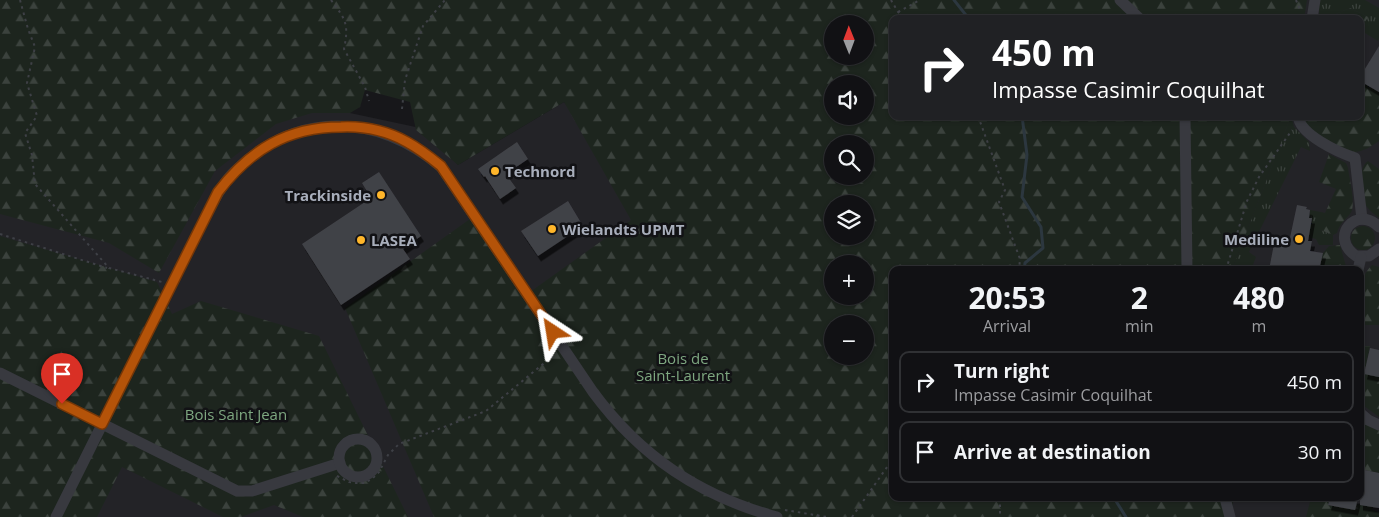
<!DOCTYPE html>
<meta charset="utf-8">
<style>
:root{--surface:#111114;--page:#1e1f22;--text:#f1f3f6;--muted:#9c9da0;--line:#303134}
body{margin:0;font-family:"Open Sans",sans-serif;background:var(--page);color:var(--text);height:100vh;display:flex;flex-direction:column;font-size:19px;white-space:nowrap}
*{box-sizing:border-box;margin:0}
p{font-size:16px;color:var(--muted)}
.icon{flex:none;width:28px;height:28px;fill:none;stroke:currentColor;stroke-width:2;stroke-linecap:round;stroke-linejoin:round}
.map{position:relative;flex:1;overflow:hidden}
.side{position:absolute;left:889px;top:266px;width:475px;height:235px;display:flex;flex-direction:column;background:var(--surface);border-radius:10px;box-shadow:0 1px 4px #0004,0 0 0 1px var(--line)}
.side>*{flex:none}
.hud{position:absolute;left:889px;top:15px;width:475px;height:105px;border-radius:10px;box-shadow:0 1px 4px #0004,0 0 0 1px var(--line);background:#202124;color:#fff;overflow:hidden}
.needle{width:32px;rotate:359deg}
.tools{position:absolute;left:824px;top:15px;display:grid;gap:10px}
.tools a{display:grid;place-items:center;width:50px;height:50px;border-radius:50%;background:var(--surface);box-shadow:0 1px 4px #0004,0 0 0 1px var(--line);font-size:25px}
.pin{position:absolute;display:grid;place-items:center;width:42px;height:42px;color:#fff;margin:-51px -21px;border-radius:50% 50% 50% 0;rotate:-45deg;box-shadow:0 0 5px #0007}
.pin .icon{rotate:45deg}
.me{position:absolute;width:55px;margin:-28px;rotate:327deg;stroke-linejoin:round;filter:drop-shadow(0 0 4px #0008)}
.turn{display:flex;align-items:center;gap:18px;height:105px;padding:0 20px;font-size:22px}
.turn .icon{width:65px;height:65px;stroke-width:2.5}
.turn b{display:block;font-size:35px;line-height:42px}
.eta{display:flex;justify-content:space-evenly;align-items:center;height:85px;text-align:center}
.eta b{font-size:30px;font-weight:700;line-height:35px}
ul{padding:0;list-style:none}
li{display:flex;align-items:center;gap:15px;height:62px;margin:0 10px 8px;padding:0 10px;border:2px solid var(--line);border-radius:10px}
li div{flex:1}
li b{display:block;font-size:19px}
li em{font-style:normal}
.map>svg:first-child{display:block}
.built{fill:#232327}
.grass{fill:url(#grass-tufts)}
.forest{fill:url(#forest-firs);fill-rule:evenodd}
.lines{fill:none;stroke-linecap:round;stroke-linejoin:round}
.stream{stroke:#2c373f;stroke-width:3}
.building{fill:#414247;filter:url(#shadow)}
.path{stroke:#3e4046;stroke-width:2;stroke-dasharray:2.5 4;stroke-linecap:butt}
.minor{stroke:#38393f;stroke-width:11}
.route-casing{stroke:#753606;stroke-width:12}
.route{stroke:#b45309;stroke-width:9}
.poi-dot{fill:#ffb62a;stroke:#121215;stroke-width:2}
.labels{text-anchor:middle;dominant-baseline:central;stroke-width:5;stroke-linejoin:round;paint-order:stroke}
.poi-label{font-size:15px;font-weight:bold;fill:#a8aebb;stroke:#121215;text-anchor:start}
.park-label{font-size:15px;fill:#7ea780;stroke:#121215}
</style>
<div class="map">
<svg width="1379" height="517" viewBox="0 0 1379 517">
<defs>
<pattern id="grass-tufts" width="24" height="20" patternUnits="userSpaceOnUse" patternTransform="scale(1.25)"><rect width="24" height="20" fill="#1d251e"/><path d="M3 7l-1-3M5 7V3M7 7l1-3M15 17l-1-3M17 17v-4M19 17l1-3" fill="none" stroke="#3b423d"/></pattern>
<pattern id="forest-firs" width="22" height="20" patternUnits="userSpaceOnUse" patternTransform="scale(1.25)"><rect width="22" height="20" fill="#1d251e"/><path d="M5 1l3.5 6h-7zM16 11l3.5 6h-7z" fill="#3b423d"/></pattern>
<filter id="shadow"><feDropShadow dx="3" dy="5.5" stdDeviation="0" flood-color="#0009"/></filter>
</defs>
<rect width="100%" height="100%" fill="#17171a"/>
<g class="built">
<path d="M222,0L350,113L425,129L458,165L564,102L767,351L541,517H0V127Z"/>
<path d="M1303,0H1379V517H1234L1232,510L1233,498H1360V270H1232L1290,116H1360V19H1304Z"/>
</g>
<g class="grass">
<path d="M1319,0H1365L1379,8V38L1378,41L1360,30L1368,17L1350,8L1324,19H1319Z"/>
<path d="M1291,116L1294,127L1309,142L1310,151L1301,147L1249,252L1256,257L1251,270H1232Z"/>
<path d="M1310,210L1321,212V230L1333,235V245H1319L1316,239L1308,237L1312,218H1309Z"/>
</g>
<g class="forest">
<path d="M0,0H1307L1304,19H892V116H1291L1232,270H892V498H1233L1232,510L1234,517H434L345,308L470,219L523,297L631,220L564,102L458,165L416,130L410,102L365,90L360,107L350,113H312L276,124L215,171L159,273L109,243L0,214ZM832,24H865V56H832ZM832,84H865V116H832ZM832,144H865V176H832ZM832,204H865V236H832ZM832,264H865V296H832ZM832,324H865V356H832Z"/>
<path d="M1350,8L1368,17L1360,30V19H1324Z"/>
<path d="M1360,81L1379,92V141C1372,146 1363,152 1354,152C1346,151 1313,134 1308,127C1306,124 1305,120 1305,116H1360Z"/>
<path d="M1329,154L1346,163L1348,168C1349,178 1357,207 1350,214C1344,221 1340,223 1337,233L1333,235L1321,230V212L1325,213L1336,189L1319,182Z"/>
<path d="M1368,161L1379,169V218C1375,215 1370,211 1367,207C1361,196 1357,168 1368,161Z"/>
<circle cx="1363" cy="238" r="12"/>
<path d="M0,236L157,282L172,314L201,301L319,336L408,517H303L274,505L241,517H223L122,467L97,517H0Z"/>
<path d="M1340,245L1347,270H1319L1323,253L1329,246Z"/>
<path d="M1372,265L1379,267V325H1360C1360,304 1356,281 1372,265Z"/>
<path d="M1360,346H1370L1364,374L1379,376V417L1360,403Z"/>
<path d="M1360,421L1379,430V473L1360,469Z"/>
<path d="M1311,498H1330L1328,505L1355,510L1356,504L1373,507L1372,510L1379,512V517H1306Z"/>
</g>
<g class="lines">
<g class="stream">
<path d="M954,0L969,19"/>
<path d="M1022,116L1027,155L1022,197L1041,227L1043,248L1025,263L1024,270"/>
<path d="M1114,498L1126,517"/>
</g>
</g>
<g class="building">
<path d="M1379,46V92L1360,81V77Z"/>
<path d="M517,142L528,159L506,174L516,188L500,199L485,176L484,177L478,169Z"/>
<path d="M379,172L421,236L403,249L410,259L341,305L302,244L371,198L362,183Z"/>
<path d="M568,201L583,226L538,256L521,231Z"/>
<path d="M1297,205L1307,207L1306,209L1310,210L1309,218H1312L1308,241H1312L1310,251L1323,253L1319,270H1269L1274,244L1288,247Z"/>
<path d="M1370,348L1379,350V377L1364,374Z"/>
<path d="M1360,469L1379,473V508L1360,505Z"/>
<path d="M1330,498H1358L1355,510L1328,505Z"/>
</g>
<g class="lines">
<g class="path">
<path d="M20,0L28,29L35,47L27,83L37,116L25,133L32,155L35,184L109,268L162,282"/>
<path d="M331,0C346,20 349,24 344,49L365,87L369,101"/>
<path d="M891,0L898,12L908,19"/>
<path d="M1296,0L1301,12"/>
<path d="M898,12L920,0"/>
<path d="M402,109L405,80L423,26L445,0"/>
<path d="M978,116L1005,190L999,202L1020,259L1019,270"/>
<path d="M0,234L107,268"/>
<path d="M1226,270L1247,201L1259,177L1292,130"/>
<path d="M337,476L349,482L356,483H364L372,479L379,472L388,455L399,444L486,411L554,355"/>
<path d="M1000,498V517"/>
<path d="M785,510L827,517"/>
<path d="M852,517L892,460"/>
</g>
<g class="minor">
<path d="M1120,0L1140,19"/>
<path d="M1312,19L1315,0"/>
<path d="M1185,116L1187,270"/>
<path d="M1298,116C1300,135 1338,152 1355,158L1362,219"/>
<path d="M1379,227C1357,204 1328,237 1356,256H1369L1379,249"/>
<path d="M1358,270L1361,257"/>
<path d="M0,373L237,491H252L340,463"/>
<path d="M1360,413L1368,420L1379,425"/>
<circle cx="358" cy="458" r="19"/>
<path d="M1225,498L1230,517"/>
<path d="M56,517C95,439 133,361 172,284C183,262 193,241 204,220C213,203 221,185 234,172C296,111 376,112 441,167L593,392C641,457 700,496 777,517"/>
</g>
</g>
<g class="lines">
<defs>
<path id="route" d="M62,404L102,424L218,192C250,150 287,127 341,127C363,126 387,131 407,142C420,149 430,157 441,166L553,332"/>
</defs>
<use href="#route" class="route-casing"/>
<use href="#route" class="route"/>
</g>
<g class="poi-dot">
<circle cx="495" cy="171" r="5"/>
<circle cx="381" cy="195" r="5"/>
<circle cx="552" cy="229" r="5"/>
<circle cx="1299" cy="239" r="5"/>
<circle cx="361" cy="240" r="5"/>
</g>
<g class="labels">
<g class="poi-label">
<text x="505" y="171">Technord</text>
<text x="371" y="195" text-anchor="end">Trackinside</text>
<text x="562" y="229">Wielandts UPMT</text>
<text x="1289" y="239" text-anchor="end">Mediline</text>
<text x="371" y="240">LASEA</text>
</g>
<g class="park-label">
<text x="683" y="358">Bois de<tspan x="683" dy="17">Saint-Laurent</tspan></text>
<text x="236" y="414">Bois Saint Jean</text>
</g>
</g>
</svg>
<div class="tools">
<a><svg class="needle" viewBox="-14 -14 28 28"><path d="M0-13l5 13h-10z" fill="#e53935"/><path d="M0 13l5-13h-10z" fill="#9c9da0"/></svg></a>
<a><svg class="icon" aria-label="sound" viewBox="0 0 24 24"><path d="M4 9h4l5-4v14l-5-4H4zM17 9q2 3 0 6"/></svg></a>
<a><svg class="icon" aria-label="search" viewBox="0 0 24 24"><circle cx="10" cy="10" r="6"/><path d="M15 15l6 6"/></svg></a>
<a><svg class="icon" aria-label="layers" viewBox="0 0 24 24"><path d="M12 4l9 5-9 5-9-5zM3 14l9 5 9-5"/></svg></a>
<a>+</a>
<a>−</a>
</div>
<div class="pin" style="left:62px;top:404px;background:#d93025"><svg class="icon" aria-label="arrive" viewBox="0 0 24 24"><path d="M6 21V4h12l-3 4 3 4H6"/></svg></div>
<svg class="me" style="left:553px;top:332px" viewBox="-20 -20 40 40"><path d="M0-17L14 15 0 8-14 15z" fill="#b45309" stroke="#fff" stroke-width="4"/></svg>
<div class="hud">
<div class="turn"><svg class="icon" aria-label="right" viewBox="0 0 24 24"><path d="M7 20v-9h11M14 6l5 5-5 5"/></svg><div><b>450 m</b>Impasse Casimir Coquilhat</div></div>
</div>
<section class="side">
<div class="eta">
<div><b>20:53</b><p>Arrival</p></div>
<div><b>2</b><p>min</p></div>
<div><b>480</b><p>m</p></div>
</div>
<ul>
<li><svg class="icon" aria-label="right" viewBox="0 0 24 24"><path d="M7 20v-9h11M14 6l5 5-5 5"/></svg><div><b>Turn right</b><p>Impasse Casimir Coquilhat</p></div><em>450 m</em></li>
<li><svg class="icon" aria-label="arrive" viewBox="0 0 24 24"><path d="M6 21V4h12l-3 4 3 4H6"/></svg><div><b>Arrive at destination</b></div><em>30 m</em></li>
</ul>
</section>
</div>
